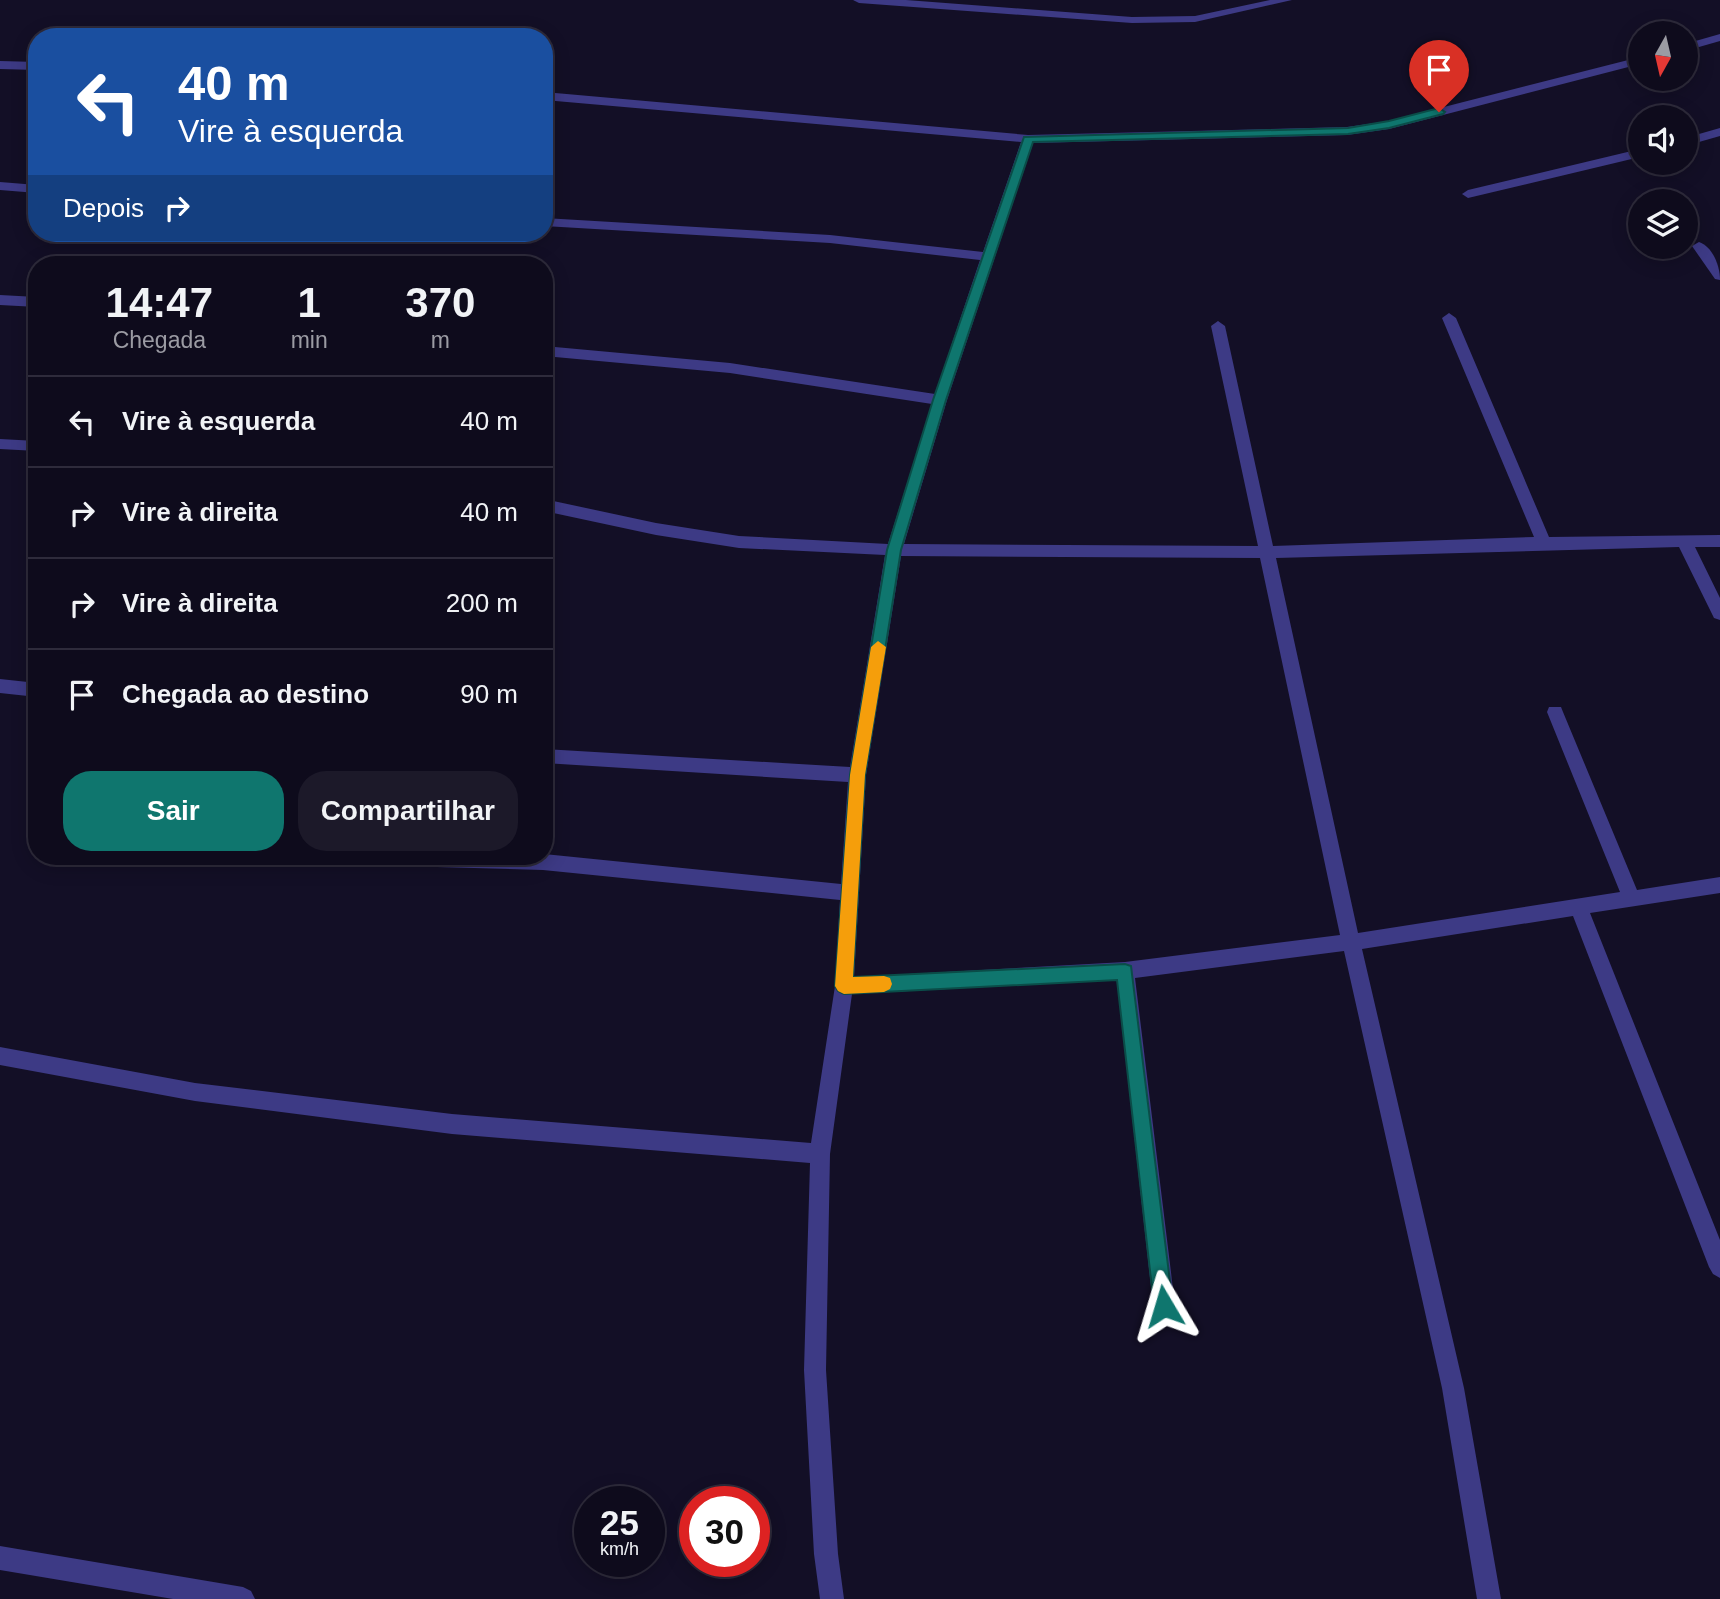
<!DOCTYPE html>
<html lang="pt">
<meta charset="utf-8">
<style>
:root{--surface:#0e0b1c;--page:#1c1929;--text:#f1f3f6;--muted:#9b9ba3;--line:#2e2b3b;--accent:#0f766e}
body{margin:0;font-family:Arial,sans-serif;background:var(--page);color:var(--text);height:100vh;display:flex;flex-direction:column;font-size:26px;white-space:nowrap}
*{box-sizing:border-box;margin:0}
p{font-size:23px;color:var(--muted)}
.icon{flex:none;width:38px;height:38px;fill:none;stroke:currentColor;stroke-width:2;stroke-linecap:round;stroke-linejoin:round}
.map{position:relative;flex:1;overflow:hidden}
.details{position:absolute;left:28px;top:256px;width:525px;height:609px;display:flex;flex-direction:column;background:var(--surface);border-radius:28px;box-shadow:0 4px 18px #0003,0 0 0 2px var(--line)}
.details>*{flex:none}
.guide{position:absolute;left:28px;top:28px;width:525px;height:214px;border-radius:28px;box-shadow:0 4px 18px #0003,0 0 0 2px var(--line);background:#1a4fa0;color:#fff;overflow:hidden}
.needle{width:46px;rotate:188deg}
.buttons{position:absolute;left:1628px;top:21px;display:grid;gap:14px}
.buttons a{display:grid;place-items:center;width:70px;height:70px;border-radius:50%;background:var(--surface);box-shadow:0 4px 18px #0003,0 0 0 2px var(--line);font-size:35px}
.speed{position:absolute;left:574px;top:1486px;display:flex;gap:14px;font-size:35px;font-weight:700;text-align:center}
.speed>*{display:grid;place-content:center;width:91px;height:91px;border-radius:50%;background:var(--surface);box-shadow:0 4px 18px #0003,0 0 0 2px var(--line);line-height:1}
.speed small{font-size:18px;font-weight:400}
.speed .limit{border:10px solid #d22;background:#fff;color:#111}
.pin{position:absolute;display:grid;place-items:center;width:60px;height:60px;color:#fff;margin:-72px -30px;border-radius:50% 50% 50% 0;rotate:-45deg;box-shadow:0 0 7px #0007}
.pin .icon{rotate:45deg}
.me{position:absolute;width:77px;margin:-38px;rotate:353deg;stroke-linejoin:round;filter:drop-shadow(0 0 5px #0008)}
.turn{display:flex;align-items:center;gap:24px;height:147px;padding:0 35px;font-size:32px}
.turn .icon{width:91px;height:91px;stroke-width:2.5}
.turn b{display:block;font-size:49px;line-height:60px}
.then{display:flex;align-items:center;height:66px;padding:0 35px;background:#0003;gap:14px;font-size:26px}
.eta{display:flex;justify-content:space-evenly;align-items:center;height:119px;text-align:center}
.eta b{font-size:42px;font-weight:600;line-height:49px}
.button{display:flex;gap:14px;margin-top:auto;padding:14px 35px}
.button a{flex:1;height:80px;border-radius:28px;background:var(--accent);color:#fff;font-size:28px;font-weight:600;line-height:80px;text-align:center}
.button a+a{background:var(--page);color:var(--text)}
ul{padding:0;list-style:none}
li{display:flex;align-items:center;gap:21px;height:91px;padding:0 35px;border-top:2px solid var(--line)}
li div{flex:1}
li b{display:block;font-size:26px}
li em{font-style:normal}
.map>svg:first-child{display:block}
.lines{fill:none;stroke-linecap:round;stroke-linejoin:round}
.street{fill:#3d3a85;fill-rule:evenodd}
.route{fill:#0f766e;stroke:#0a4d48;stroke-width:2}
.slow{fill:#f59e0b}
</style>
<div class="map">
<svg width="1720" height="1599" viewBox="0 0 1720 1599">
<rect width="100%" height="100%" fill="#130f26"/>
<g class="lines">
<g class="street">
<path d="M853,0H906L1132,17L1195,16L1270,0H1292L1195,22L1132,23L859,3Z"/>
<path d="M1720,34V41L1685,51V44Z"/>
<path d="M1640,57V64L1389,129L1347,135L1033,143L947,400L904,544L1258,546L1211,326L1218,321L1225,326L1273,546L1534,537L1442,318L1449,313L1456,318L1549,537L1720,535V547H1695L1720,598V620L1714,618L1679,547L1276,558L1358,933L1620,892L1547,712L1549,707H1561L1563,712L1637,890L1720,877V893L1590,913L1720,1240V1278L1713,1274L1709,1267L1573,916L1362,949L1464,1388L1501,1599H1477L1442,1388L1344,951L1135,978L1175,1305L1172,1313L1164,1316L1156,1313L1153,1305L1117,980L852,994L830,1154L826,1370L838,1554L844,1599H820L814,1554L804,1370L810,1163L452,1134L195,1101L0,1065V1047L195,1083L452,1114L811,1143L835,986L840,900L543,870L364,865L358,863L355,857L544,854L841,884L848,782L544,763V749L850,767L885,555L739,548L656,535L544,511V499L656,523L739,536L888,544L932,404L730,373L544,356V346L730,363L935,394L980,260L830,243L544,226V218L830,235L983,252L1021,142L544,100V92L1028,135L1347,127L1389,121ZM901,556L1260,558L1340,935L1125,962L854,977L866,775Z"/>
<path d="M0,61L37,62V70L0,69Z"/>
<path d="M1720,128V136L1685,146V138Z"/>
<path d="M1640,149V157L1468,198L1462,194L1468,190Z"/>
<path d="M0,182L37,185V193L0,190Z"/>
<path d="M1699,242C1713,247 1720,266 1720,280L1715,279L1692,246Z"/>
<path d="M0,295L37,297V307L0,305Z"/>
<path d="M0,439L37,441V451L0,449Z"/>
<path d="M0,679L37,683V697L0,693Z"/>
<path d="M0,1546L243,1587L251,1591L255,1599H173L0,1570Z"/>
</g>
</g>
<path class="route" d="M1439,108L1445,112L1443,114L1389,128L1348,134L1033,142L946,400L901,550L865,775L853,977L1125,964L1131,966L1173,1306L1170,1312L1164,1315L1157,1312L1154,1306L1117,980L844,994L838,991L835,986L850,775L887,550L933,400L1024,137L1348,128L1389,121Z"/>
<path class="slow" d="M878,641L886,647L865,775L853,977L884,976L890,978L892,984L890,989L884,992L844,994L838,991L835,986L850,775L871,647Z"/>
</svg>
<div class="buttons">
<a><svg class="needle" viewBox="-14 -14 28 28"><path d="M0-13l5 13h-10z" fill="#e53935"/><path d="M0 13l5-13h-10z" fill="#9b9ba3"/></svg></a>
<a><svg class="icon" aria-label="sound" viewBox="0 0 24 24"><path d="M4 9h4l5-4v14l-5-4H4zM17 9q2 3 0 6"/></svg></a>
<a><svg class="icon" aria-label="layers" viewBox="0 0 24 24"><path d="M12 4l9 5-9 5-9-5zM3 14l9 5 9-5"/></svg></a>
</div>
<div class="speed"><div>25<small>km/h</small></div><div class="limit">30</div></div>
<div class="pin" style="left:1439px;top:112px;background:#d93025"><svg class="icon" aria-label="arrive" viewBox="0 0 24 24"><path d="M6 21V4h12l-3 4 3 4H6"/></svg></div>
<svg class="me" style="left:1164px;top:1306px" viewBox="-20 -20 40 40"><path d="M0-17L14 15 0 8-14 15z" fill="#0f766e" stroke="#fff" stroke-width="4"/></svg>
<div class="guide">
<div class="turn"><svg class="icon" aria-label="left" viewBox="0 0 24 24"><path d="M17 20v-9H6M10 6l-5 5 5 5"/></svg><div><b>40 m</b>Vire à esquerda</div></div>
<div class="then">Depois<svg class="icon" aria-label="right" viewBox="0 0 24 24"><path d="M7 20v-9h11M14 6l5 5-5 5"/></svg></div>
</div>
<section class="details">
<div class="eta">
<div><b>14:47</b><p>Chegada</p></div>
<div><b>1</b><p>min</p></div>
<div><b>370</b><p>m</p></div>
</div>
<ul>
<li><svg class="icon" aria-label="left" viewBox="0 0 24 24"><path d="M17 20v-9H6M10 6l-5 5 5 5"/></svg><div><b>Vire à esquerda</b></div><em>40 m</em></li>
<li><svg class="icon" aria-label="right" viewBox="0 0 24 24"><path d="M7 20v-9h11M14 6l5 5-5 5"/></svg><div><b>Vire à direita</b></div><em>40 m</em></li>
<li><svg class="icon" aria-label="right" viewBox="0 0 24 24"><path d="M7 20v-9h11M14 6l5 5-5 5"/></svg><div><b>Vire à direita</b></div><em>200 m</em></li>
<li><svg class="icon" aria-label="arrive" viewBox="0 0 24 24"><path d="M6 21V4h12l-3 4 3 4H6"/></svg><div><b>Chegada ao destino</b></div><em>90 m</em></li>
</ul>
<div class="button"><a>Sair</a><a>Compartilhar</a></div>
</section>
</div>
